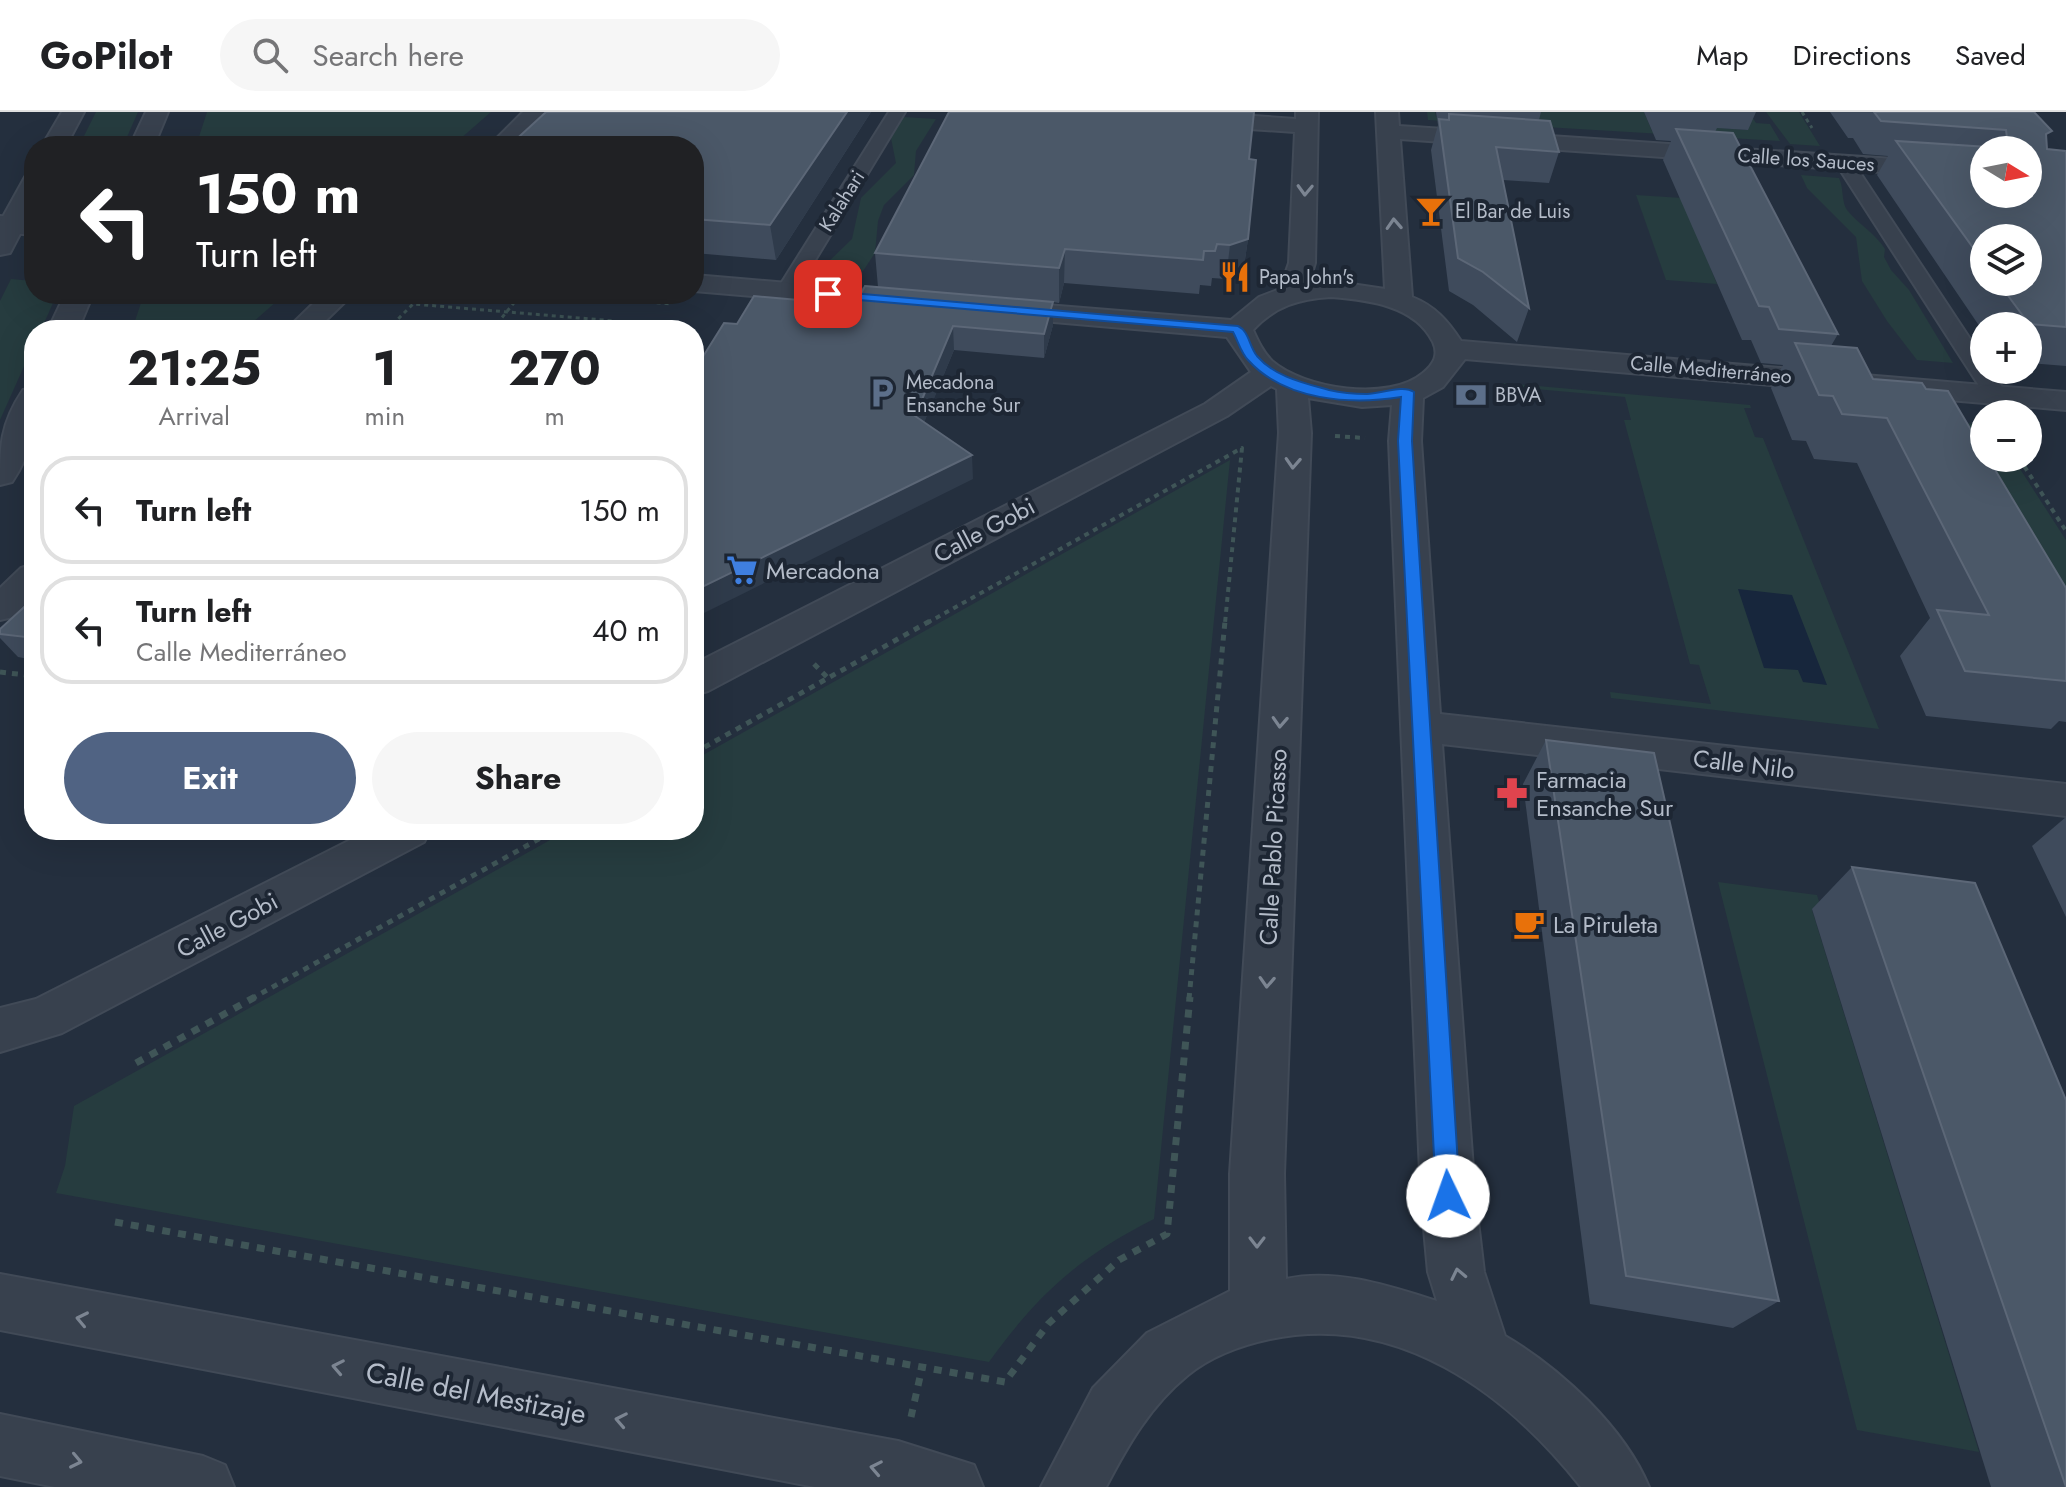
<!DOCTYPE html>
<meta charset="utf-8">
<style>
:root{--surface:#fff;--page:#f6f6f6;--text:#202124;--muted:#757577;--line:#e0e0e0;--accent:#506383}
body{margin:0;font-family:Jost,sans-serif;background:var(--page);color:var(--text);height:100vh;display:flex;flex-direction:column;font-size:30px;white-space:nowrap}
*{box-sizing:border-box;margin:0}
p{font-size:26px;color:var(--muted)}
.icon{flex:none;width:44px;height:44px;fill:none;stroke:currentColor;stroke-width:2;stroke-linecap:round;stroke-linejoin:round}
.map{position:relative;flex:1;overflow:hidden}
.drawer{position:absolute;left:24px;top:208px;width:680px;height:520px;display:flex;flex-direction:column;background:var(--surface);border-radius:32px;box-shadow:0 8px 32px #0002}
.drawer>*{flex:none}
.hud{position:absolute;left:24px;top:24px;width:680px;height:168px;border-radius:32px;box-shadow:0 8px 32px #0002;background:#202124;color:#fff;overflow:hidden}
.needle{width:52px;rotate:100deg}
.fabs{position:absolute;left:1970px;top:24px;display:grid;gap:16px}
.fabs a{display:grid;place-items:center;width:72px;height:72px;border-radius:50%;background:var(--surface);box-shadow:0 8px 32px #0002;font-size:40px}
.pin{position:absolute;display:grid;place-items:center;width:68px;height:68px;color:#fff;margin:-34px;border-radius:16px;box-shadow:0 4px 12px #0006}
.me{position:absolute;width:88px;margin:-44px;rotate:357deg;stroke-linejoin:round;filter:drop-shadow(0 0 6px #0008)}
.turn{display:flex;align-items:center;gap:28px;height:168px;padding:0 40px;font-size:36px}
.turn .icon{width:104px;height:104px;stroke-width:2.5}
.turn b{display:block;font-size:56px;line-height:68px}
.eta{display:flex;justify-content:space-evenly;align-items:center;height:136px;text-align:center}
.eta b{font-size:48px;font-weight:700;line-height:56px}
.cta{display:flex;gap:16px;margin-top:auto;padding:16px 40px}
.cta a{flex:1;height:92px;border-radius:48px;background:var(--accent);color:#fff;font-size:32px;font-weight:700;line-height:92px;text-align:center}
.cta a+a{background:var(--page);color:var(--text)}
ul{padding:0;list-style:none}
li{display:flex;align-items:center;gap:24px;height:108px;margin:0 16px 12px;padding:0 24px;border:4px solid var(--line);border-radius:32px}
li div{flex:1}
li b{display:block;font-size:30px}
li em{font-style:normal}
header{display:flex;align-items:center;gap:48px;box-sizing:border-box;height:112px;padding:0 40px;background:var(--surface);border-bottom:2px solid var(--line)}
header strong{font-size:38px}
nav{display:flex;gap:44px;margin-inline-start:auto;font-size:28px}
.search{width:560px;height:72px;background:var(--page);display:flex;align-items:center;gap:20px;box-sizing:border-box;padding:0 28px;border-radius:44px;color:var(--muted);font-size:30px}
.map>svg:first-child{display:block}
.green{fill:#263c3f}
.water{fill:#17263c}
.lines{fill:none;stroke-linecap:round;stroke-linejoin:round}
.pedestrian-casing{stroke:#414a57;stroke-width:4}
.minor-casing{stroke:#414a57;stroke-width:4}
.tertiary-casing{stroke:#414a57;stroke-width:4}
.path-far3{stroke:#3f5557;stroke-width:3;stroke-dasharray:4 4;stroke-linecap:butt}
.path-far2{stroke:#3f5557;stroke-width:4;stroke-dasharray:5 5;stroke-linecap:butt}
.path-far1{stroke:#3f5557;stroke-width:5;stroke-dasharray:6 6;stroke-linecap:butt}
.path{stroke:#3f5557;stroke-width:7;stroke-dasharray:8 8;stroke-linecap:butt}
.pedestrian{fill:#38414e;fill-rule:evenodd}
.minor{fill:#38414e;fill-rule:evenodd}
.tertiary{fill:#38414e;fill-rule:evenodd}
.wall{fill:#3f4b5c;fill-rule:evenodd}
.shaded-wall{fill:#2f3b4b}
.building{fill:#4b5868;stroke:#5c6777;stroke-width:2;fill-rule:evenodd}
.oneway{stroke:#7c8592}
.route{fill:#1a73e8;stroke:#114b97;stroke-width:2}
.labels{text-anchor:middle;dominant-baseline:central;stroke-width:8;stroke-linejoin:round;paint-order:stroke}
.far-street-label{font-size:20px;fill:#b4bcc9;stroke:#1d2633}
.far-poi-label{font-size:20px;fill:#b4bcc9;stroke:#1d2633;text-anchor:start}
.street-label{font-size:24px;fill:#b4bcc9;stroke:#1d2633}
.poi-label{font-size:24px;fill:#b4bcc9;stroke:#1d2633;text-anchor:start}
.near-street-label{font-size:28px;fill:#b4bcc9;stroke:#1d2633}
</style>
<header>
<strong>GoPilot</strong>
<div class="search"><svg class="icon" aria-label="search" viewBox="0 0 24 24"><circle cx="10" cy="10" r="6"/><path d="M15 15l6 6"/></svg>Search here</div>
<nav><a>Map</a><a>Directions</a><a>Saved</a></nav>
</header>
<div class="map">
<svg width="2066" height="1375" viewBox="0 0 2066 1375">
<rect width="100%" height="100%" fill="#242f3e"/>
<g class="green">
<path d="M96,0H138L123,34H79Z"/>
<path d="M207,0H491L452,34H196Z"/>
<path d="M1427,0H1435L1436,5L1494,9L1530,0H1644L1652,19L1712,23L1709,15L1747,18L1749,0L1756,11L1770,12L1780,29L1428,8Z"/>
<path d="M1766,0H1799L1820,34L1790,32Z"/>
<path d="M904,5L936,7L916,39L914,63L884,93L878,109L875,141L863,159L822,156L852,127L861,86L896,51L891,26Z"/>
<path d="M1801,63L1839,66C1844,76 1841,89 1847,98C1858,112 1875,121 1885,137L1884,145L1891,158L1909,178L1953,251L1917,248L1887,209L1862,169L1856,125L1807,76Z"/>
<path d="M1636,83L1682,86L1717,172L1666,168Z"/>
<path d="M11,167L34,169V182H57L41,218H34V232L0,308V189Z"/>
<path d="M144,182H285L244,218H132Z"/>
<path d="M1504,271L1750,293L1751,296H1744L1755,325L1763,326L1879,617L1611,586L1610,580L1711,592L1699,553L1690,552L1624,308H1631L1625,285L1503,274Z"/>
<path d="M1956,310L1984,313V346H2013L2066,428V503Z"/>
<path d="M1230,348L1154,1107C1079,1145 1038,1182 989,1250L56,1081L65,1054L74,994L568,718H694V648Z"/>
<path d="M1718,770L1817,783L1822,799L1812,798L1979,1340L1857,1318Z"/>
</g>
<path class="water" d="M1738,477L1792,483L1827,573L1803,570L1798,558L1764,556Z"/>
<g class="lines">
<defs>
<g id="pedestrian">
<path d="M889,0H905L797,178L787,184L780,182L777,178Z"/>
<path d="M1844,45L1853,50L1984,248V258H1991L2007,283L2004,288H1988L1985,283L1835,50Z"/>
</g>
<g id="minor">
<path d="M523,0H547L513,34H489Z"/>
<path d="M1086,0H1196L1296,7V0H1318L1315,151L1309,171L1331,169L1385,177L1376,0H1398L1399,14L1984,53V67L1400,27L1412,185C1435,194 1448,209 1461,229L2066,280V298L1465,247L1443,275L1423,286L1421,329L1440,602L2066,672V704L1442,632L1475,1084L1484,1160L1505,1224C1560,1256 1624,1315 1649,1375H1581C1506,1280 1397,1200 1270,1227C1242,1233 1211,1244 1188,1263C1150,1294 1128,1333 1106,1375H1041L1093,1276L1147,1221L1230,1179V1062L1279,321L1277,277L1271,274L1227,304L708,579L694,583V552L1205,292L1251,260L1227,225L996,205L986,203L982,197L986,191L996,189L1231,208L1259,185L1280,177L1289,151L1295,20L1097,7ZM1331,185C1367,188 1415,193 1433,230C1439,243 1434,252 1423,261C1389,290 1304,277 1272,249C1263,240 1258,229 1253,218C1275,194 1299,187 1331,185ZM1308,286L1362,295L1392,293L1389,329L1421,1084L1428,1160L1437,1189C1389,1174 1336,1156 1286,1167L1284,1062L1311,321Z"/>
<path d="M0,104L34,107V123L0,120Z"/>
<path d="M694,163L914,182L924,184L928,190L924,196L914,198L694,179Z"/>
<path d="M323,182H353L316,218H286Z"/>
<path d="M34,452V484L13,505L0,508V476L21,456Z"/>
<path d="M370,718H430L424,730L62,921L0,940V896L36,887Z"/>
<path d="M0,1162L898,1329L974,1353L983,1375H815L0,1218Z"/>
<path d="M0,1302L203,1344L225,1353L234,1375H55L0,1364Z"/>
</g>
<g id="tertiary">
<path d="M62,0H84L66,34H42Z"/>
<path d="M146,0H168L154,34H130Z"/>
<path d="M34,63V95L10,141L0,143V110L25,65Z"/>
<path d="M65,182H93L78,218H48Z"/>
<path d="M34,276C34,313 34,338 12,370L0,373C0,335 0,312 23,278Z"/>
</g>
</defs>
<use href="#pedestrian" class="pedestrian-casing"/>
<use href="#minor" class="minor-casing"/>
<use href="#tertiary" class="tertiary-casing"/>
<g class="path-far3">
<path d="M1802,0L1812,16"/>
<path d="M553,182L672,192"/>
<path d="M387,218L413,192L615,209"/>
<path d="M492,218L521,182"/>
</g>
<g class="path-far2">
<path d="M1335,324L1365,326"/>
<path d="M2019,346L2066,419"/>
<path d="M927,511L1242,336L1225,511"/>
</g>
<g class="path-far1">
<path d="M814,552L828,566"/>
<path d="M0,560L34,564"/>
<path d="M694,641L930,509"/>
<path d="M251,887L555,718"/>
<path d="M1189,887L1225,509"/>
</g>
<g class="path">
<path d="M136,951L255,885"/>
<path d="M115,1110L1005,1270L1048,1212L1119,1148L1167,1122L1190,885"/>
<path d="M911,1305L922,1256"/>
</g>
<use href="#pedestrian" class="pedestrian"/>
<use href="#minor" class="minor"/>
<use href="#tertiary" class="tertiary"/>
</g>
<g class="wall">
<path d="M871,0L776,148L694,141V34Z"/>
<path d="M1436,0H1541L1539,8L1559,40L1549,71L1503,68L1529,196L1517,230L1473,193L1449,179L1431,38L1438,13Z"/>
<path d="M1644,0H1756L1748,18L1717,16L1715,20L1838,222L1831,234L1873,267L1926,277L2066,476V610L2059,609L2051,617L1926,604L1900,544L1930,506L1857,351L1814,347L1806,329L1792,328L1771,276L1783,253L1761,251L1751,228H1742L1663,48L1671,29L1656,28Z"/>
<path d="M1830,0H2034L2047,28V37L2066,39V254L2028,251V214H1984V221L1877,63L1888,44L1863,42L1853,26H1848ZM1984,126L2028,170H1984Z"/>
<path d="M1249,47L1248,127L1243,161L1226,167L1212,166L1211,174L1200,173L1199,182L1064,171L1059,191L1053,190V213L1044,246L954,238L924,310L973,367L737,212L855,193L878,175L875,141Z"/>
<path d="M34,486V548L18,545L0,526V517Z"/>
<path d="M1546,628L1779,1189L1733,1216L1590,1192L1523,672Z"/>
<path d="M2066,705V805L2032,734Z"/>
<path d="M1852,755L2066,1375H1991L1812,797Z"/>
</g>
<g class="shaded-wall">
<path d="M847,0H871L776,148L770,113Z"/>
<path d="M1248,127L1243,161L1226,167L1230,133Z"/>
<path d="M1065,137L1064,171L1059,191V156Z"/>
<path d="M1053,190V213L1044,246V222Z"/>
<path d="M953,214L954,238L917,328L915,304Z"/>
<path d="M972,343L973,367L694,506V479Z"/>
</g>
<g class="building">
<path d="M546,0H847L770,113L694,107V34H509Z"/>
<path d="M949,0H1254L1249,47L1256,48L1248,127L1230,133L1217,132L1215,139H1204L1203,148L1065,137L1059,156L875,141Z"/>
<path d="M1874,0H2034L2052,19L2046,22L2047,37L2066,39V215L2029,212L1998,170H2028V126H1984V151L1896,29L2004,36L2008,33L2006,18L1881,9ZM1984,38H2028V82H1984Z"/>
<path d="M1449,2L1550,9L1559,40L1496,35L1529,196L1483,160L1458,146L1439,7L1449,8Z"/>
<path d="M1676,17L1733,21L1838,222L1779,217L1769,195L1759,194Z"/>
<path d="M865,174L1053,190L1044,222L953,214L915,304L972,343L694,479V259L724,211L737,212L754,184L855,193Z"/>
<path d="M609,214L606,218H522L529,217Z"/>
<path d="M1795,231L1857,236L1873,267L1922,271L1926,277L1948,279L1984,340V346H1988L2066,476V569L1965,559L1937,498L1989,503L1887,306L1842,302L1833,284L1819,283Z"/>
<path d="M34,486V526L0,522V517Z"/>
<path d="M1546,628L1654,641L1779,1189L1626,1164Z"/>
<path d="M1852,755L1975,771L2066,988V1375Z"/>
</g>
<defs><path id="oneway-chevron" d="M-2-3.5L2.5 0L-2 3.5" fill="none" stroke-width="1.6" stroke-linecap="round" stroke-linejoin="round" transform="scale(2)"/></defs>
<g class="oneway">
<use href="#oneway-chevron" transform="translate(1305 78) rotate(92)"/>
<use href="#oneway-chevron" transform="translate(1394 112) rotate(-93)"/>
<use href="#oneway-chevron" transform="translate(1293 351) rotate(93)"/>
<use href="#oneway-chevron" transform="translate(1280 610) rotate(93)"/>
<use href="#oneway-chevron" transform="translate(1267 870) rotate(93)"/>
<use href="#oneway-chevron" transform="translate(1257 1130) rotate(90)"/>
<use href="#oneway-chevron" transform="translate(1458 1162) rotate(-102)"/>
<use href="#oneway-chevron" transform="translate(82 1207) rotate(-168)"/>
<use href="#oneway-chevron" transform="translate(338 1255) rotate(-169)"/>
<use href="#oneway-chevron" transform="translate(621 1308) rotate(-169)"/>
<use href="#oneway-chevron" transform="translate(76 1349) rotate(12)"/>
<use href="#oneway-chevron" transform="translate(876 1356) rotate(-169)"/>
</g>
<path class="route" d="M828,179L1238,214C1249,219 1249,234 1257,244C1275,265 1304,271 1329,278C1342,281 1354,282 1367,282C1381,282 1403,272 1414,280L1412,329L1460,1084L1456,1092L1448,1096L1440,1092L1436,1084L1398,329L1401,285C1351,293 1285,289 1248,248C1241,241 1238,229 1233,220L824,185L823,182Z"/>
<defs>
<symbol id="bar-bare" viewBox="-9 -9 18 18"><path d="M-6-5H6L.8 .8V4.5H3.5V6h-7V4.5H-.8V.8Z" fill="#e8710a" stroke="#1d2633" stroke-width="2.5" paint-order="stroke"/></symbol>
<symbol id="restaurant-bare" viewBox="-9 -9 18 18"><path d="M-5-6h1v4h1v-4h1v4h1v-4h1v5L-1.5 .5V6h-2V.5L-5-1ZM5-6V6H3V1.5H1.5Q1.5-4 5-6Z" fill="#e8710a" stroke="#1d2633" stroke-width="2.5" paint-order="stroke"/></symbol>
<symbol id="parking-bare" viewBox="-9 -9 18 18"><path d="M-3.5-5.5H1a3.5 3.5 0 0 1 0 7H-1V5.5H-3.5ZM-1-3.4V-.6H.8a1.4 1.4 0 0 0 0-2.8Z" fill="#5c6f8a" stroke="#1d2633" stroke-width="2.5" paint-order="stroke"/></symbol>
<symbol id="bank-bare" viewBox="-9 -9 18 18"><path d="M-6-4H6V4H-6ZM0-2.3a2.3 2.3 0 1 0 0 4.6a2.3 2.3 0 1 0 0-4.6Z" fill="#5c6f8a" stroke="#1d2633" stroke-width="2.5" paint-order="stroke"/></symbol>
<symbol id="supermarket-bare" viewBox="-9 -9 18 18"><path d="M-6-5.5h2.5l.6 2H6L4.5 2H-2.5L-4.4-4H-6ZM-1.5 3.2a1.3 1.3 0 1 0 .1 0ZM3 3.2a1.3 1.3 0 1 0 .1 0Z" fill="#3f7fe0" stroke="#1d2633" stroke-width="2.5" paint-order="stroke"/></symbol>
<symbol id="pharmacy-bare" viewBox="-9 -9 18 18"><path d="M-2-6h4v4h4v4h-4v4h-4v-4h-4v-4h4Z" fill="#e0444e" stroke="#1d2633" stroke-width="2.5" paint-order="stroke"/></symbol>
<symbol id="cafe-bare" viewBox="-9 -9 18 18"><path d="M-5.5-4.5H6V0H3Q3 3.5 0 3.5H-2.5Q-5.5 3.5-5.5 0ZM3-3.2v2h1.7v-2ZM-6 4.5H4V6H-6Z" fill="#e8710a" stroke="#1d2633" stroke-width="2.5" paint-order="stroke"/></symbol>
</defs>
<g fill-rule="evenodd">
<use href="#bar-bare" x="1409" y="77" width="44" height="44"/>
<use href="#restaurant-bare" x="1213" y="143" width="44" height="44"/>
<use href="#parking-bare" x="860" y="259" width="44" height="44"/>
<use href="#bank-bare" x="1449" y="261" width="44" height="44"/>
<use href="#supermarket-bare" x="720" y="436" width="44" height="44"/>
<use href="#pharmacy-bare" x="1490" y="659" width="44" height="44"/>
<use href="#cafe-bare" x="1507" y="790" width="44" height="44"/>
</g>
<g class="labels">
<g class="far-street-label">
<text transform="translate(1806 48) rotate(4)">Calle los Sauces</text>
<text transform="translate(842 89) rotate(-58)">Kalahari</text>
<text transform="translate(1711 258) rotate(5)">Calle Mediterráneo</text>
</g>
<g class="far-poi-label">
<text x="1455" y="99">El Bar de Luis</text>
<text x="1259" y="165">Papa John's</text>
<text x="906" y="270">Mecadona<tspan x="906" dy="23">Ensanche Sur</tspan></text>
<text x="1495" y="283">BBVA</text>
</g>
<g class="street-label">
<text transform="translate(984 418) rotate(-28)">Calle Gobi</text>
<text transform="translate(1744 652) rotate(7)">Calle Nilo</text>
<text transform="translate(1273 735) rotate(-87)">Calle Pablo Picasso</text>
<text transform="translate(227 813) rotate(-28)">Calle Gobi</text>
</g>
<g class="poi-label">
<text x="766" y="458">Mercadona</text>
<text x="1536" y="667">Farmacia<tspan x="1536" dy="28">Ensanche Sur</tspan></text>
<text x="1553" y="812">La Piruleta</text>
</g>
<g class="near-street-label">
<text transform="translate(476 1281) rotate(11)">Calle del Mestizaje</text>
</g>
</g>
</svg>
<div class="fabs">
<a><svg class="needle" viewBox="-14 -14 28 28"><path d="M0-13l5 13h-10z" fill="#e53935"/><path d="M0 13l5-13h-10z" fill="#757577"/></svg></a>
<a><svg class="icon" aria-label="layers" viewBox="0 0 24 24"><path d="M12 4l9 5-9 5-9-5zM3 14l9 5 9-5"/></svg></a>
<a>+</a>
<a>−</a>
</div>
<div class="pin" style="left:828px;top:182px;background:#d93025"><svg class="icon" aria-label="arrive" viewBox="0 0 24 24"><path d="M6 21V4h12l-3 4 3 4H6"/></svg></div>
<svg class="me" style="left:1448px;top:1084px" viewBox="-20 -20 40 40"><circle r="19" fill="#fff"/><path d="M0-13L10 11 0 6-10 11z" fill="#1a73e8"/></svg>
<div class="hud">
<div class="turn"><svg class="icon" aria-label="left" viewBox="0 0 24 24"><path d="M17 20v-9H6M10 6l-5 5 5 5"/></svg><div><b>150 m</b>Turn left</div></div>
</div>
<section class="drawer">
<div class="eta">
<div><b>21:25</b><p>Arrival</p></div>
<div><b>1</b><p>min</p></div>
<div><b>270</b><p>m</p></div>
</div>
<ul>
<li><svg class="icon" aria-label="left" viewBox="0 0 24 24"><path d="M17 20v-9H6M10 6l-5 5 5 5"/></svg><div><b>Turn left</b></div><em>150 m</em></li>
<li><svg class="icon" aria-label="left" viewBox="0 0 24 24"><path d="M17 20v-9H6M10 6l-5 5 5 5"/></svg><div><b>Turn left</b><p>Calle Mediterráneo</p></div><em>40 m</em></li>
</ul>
<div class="cta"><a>Exit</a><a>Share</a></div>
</section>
</div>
